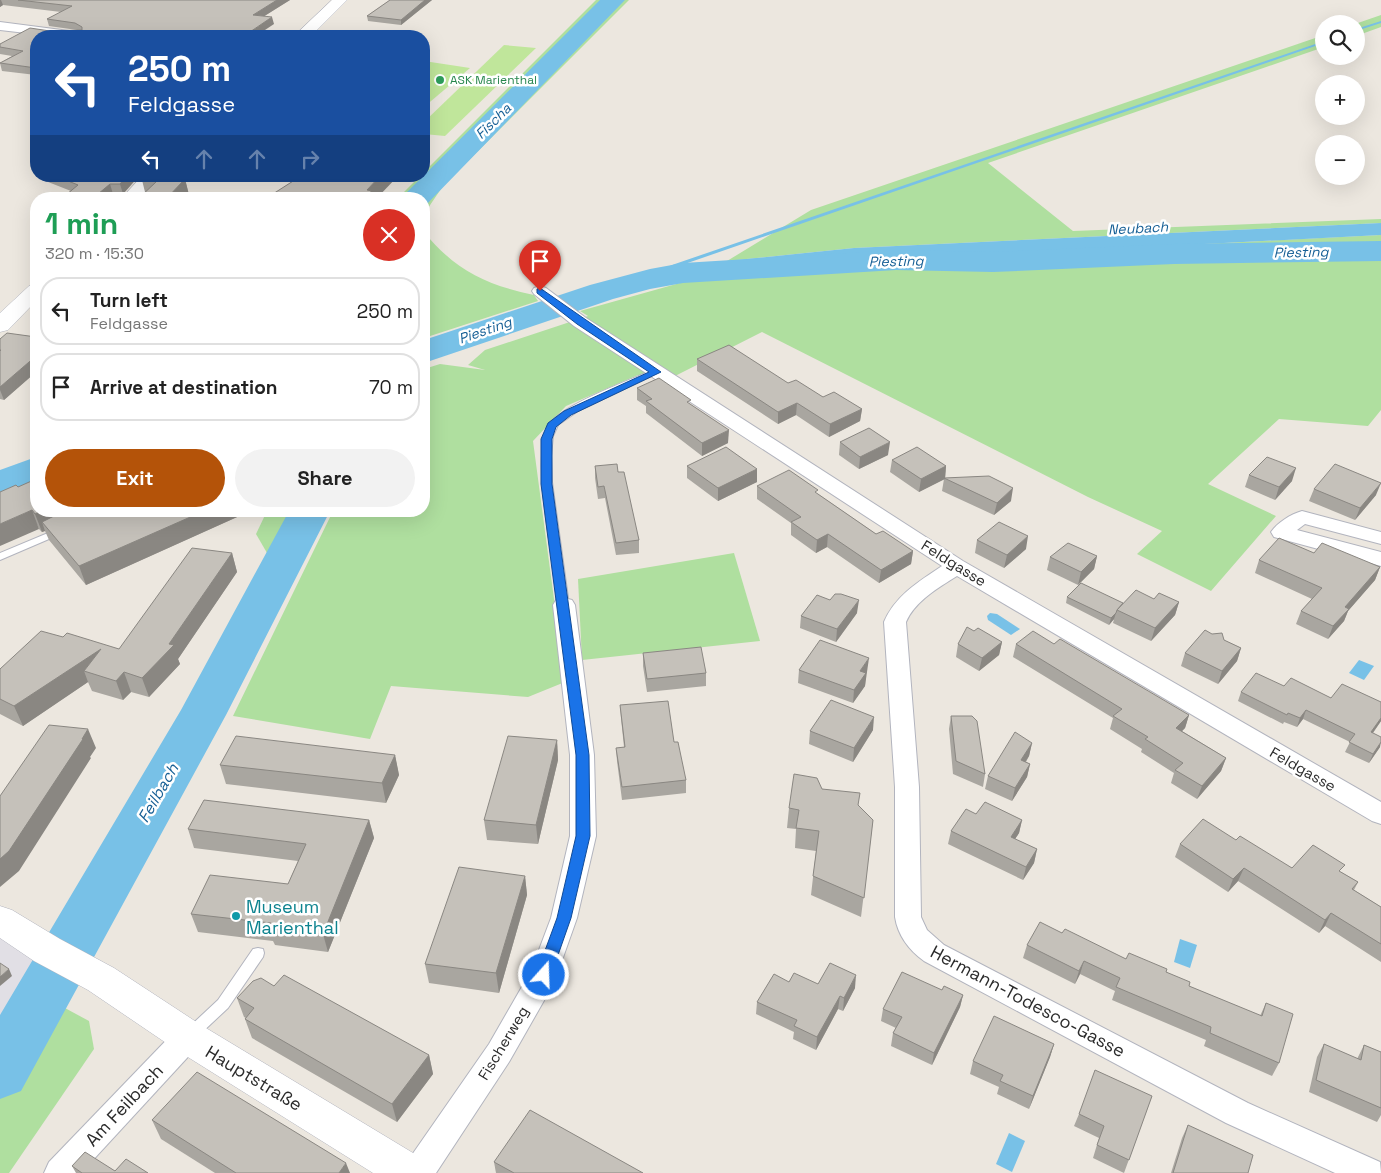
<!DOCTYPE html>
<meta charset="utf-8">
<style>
:root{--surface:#fff;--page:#f2f2f2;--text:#222;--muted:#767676;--line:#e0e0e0;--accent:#b45309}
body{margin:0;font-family:"Space Grotesk",sans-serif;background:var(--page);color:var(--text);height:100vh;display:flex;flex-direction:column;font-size:19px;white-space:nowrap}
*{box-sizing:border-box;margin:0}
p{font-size:16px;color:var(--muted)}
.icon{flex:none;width:28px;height:28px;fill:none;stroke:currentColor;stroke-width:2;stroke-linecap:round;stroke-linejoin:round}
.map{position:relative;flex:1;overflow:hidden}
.panel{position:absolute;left:30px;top:192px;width:400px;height:325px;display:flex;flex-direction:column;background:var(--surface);border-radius:20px;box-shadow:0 5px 20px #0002}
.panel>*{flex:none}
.banner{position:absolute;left:30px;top:30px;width:400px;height:152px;border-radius:20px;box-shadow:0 5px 20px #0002;background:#1a4fa0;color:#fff;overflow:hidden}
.controls{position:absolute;left:1315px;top:15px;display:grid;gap:10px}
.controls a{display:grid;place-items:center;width:50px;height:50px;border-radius:50%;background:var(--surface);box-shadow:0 5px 20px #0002;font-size:25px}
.pin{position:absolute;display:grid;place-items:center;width:42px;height:42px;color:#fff;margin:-51px -21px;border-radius:50% 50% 50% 0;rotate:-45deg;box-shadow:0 0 5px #0007}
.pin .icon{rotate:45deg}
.me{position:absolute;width:55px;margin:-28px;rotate:20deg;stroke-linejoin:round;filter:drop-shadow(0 0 4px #0008)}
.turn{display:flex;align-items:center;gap:18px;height:105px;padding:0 15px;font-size:22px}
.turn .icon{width:65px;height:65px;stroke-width:2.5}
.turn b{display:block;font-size:35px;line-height:42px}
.lanes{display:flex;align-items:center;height:48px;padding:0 15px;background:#0003;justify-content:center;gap:25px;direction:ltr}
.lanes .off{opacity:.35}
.round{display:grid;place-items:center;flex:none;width:52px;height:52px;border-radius:26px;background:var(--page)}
.headline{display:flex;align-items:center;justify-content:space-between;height:85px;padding:0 15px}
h1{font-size:30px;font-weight:700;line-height:38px;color:#1e9e55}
.cta{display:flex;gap:10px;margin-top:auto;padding:10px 15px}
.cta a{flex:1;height:58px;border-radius:30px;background:var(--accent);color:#fff;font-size:20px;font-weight:700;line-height:58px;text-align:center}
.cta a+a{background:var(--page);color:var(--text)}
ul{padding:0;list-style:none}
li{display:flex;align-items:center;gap:15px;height:68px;margin:0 10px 8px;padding:0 5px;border:2px solid var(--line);border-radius:20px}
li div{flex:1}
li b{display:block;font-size:19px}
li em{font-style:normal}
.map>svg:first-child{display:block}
.industrial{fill:#e1dfe5}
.green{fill:#afdf9f}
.pitch{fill:#c0e69b}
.water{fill:#78c1e7}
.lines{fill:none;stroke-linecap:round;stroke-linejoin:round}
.stream{fill:#78c1e7;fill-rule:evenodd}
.river{fill:#78c1e7;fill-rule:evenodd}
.lane-casing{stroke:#b2b4be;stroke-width:2}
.street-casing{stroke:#b2b4be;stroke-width:2}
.secondary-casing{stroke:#b2b4be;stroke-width:1}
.lane{fill:#fff;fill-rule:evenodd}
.street{fill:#fff;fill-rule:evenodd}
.secondary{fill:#fff;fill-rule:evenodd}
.wall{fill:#a9a6a0}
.shaded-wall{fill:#8a8782}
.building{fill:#c5c1ba;stroke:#8a8782}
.route{fill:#1a73e8;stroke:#114b97}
.leisure-dot{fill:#2e9e5b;stroke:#fff;stroke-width:2}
.culture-dot{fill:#0f9aa8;stroke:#fff;stroke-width:2}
.labels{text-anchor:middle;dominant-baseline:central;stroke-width:5;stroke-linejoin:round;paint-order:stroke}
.far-leisure-label{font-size:12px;fill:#27864d;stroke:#fff;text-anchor:start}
.far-water-label{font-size:14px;font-style:italic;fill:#165f95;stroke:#fff}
.street-label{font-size:15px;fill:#2b2b2b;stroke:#fff}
.water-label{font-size:16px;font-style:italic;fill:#165f95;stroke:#fff}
.near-culture-label{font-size:18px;fill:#0d838f;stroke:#fff;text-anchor:start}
.near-street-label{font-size:18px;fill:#2b2b2b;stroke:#fff}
</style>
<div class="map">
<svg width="1381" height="1173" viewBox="0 0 1381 1173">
<rect width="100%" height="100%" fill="#ece7df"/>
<path class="industrial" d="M0,933L41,959L0,1039Z"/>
<g class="green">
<path d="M596,0H629L443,186L424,214V199H397L420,176H424V172Z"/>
<path d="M1381,15V27L1356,36L1355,24Z"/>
<path d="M1324,35V47L988,163L1073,231L1381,219V223L854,248L727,261L811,210Z"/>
<path d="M424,232C455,270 486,285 534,295L538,301L424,338Z"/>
<path d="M1381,235V410L1368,426L1279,419L1208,484L1276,516L1211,591L1137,554L1162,531L1088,497L762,332L677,375H638L566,406L533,441L565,682L528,697L391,686L370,739L233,716L333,511H424V369L440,364L485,370L468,365L485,350L588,316L580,311L687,281L839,271L964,266L999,254Z"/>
<path d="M267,511H301L274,565L256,534Z"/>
<path d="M734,553L760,641L582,660L578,579Z"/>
<path d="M26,987L89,1021L94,1049L9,1173H0V1039Z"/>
</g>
<g class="pitch">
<path d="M504,45L536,48L445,136L424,134V122Z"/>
<path d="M424,61L470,68L424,107Z"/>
</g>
<g class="water">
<path d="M1381,223V235L896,260L727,261L854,248Z"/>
<path d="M990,613L997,614L1020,629L1011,635L988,620L987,616Z"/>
<path d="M1359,660L1374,666L1364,680L1349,673Z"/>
<path d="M1180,939L1197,945L1190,968L1174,962Z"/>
<path d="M1009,1133L1025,1141L1012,1172L996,1164Z"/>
</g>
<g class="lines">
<g class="stream">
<path d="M1381,21V23L1356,31V29Z"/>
<path d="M1324,41V43L676,267L651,279L649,280L646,278L672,265Z"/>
</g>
<g class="river">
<path d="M600,0H625L426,205L424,206V199H400Z"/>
<path d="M1381,241V261L1174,264L993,272L896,270L683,283L650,289L613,299L424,363V340L590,285L650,269L683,263L896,250L993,252L1174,244Z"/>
<path d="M36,457V483L0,496V470Z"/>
<path d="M289,511H330L226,715L21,1091L0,1099V1015L181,710Z"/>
</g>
<defs>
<g id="lane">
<path d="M278,176H288L301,182L277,199H269L293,182Z"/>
<path d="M653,370H659L660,372L578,411L558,425L553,436L551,456L552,482L569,605L568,607H560C555,597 556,581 554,570C549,539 531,446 551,422C567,403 628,381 653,370Z"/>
<path d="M60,528L63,529L65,531L63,533L0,560V553Z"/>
<path d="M258,948L263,949L264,953L263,957L228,1008L197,1037L192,1039L187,1037L185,1033L187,1029L218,1000L253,949Z"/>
</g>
<g id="street">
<path d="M0,22L77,32L83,36H52L0,30Z"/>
<path d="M540,286L546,288L586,318L963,561L1381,802V824L1372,821L957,576C938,588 915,601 906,622L919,787L921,917L927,930L944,945L1248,1103L1380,1162L1381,1173H1335L1226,1123L924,961C909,950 898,936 895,917V787L884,622C895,596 918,582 942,566L574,326L534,294L532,291L534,288Z"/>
<path d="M1302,511L1381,532V544L1305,524L1297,530L1381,552V566L1274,537L1271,532C1277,523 1291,514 1302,511Z"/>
<path d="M564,598L572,600L575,605L594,755L596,836L577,918L554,983L509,1062L436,1173H402L407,1162L489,1044L531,971L551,918L570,836V755L553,605L556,600Z"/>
<path d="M188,1024L198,1028L202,1037L198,1046L81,1173H44L49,1162L178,1028Z"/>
</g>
<g id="secondary">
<path d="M332,0H347L311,36H294Z"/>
<path d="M142,176H162L141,199H121Z"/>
<path d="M36,284V301L8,330L0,332V313L29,286Z"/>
<path d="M0,906L12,910L60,939L114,968L201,1025L423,1159L429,1173H373L175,1049L88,990L34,961L0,938Z"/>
</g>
</defs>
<use href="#lane" class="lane-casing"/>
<use href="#street" class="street-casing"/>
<use href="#secondary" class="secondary-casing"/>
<use href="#lane" class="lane"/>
<use href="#street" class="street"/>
<use href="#secondary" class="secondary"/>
</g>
<g class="wall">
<path d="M0,0H290L264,16L274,24L36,36V75L2,71L0,63L12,56L0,54V44L50,31L77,30L49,26L47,19L61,12L3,5L0,7Z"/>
<path d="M390,0H432L401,25L368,21L367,16Z"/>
<path d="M36,80V90H35L33,82Z"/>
<path d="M42,176H138V177L123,194H113L107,199H61L71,191L43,180Z"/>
<path d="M185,179L189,195L186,199H138L145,192L142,180Z"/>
<path d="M36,337V372L4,400L0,399V339Z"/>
<path d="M697,359L788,383L823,397L862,409L860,421L829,437L796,415L778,424L697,371Z"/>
<path d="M637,388L691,405L728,443L702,456L646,413V406L637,400Z"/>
<path d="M840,442L888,455L859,469L839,455Z"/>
<path d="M892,460L946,466L945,478L1011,501L994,515L942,491L944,479L919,492L890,472Z"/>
<path d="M595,466L618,472L639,540V553L616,555L605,498L598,499L595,478Z"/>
<path d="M687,466L757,469V482L718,501L687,478Z"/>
<path d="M1249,475L1292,481L1275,500L1245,487Z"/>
<path d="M757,486L818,494L876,534L913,551L911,564L879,583L827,547L816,553L791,535V523L757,499Z"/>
<path d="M18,487L36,511L246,513L86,585L49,540L45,531L42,532L39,529Z"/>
<path d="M1314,489L1376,495L1355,520L1309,501Z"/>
<path d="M977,540L1026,549L1004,568L975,553Z"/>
<path d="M232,553L237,572L178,659L180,664L149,697L131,692L123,700L92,691L88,682L23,726L0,714V669L63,637L119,649Z"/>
<path d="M1314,553L1380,567L1375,580L1348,611L1344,621L1328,639L1296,624L1301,611L1312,599L1255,573L1259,560Z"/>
<path d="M1097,556L1094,569L1078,585L1047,570L1050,557Z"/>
<path d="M1067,597L1123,603L1154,599L1179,602L1175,615L1151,641L1113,623L1114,619L1109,625L1066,603Z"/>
<path d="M830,600L857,613L836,642L800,628L801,616Z"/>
<path d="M974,631L1002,642L999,655L979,671L956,657L958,644Z"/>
<path d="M1224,640L1241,648L1237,661L1218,684L1181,666L1185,653Z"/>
<path d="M1016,644H1054L1189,715L1185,728L1182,731L1226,758L1221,771L1197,799L1171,783L1174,773L1141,752L1142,749L1110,729L1113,718L1013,657Z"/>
<path d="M643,653L706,673V686L647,692L643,666Z"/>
<path d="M799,670L867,671L866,673L865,686L853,703L798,683Z"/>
<path d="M1284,686L1331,698L1381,702V721L1373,733L1380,747L1369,763L1345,752L1350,742L1303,719L1297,727L1284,722L1283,724L1238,701L1241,692Z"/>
<path d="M620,705L674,742L686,780V793L622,800L617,761L616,748L624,747L621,718Z"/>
<path d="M951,716L985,774L983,787L953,774L949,729Z"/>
<path d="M873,730L853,762L809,744L810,731Z"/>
<path d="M557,740L558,760L538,844L487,840L484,820Z"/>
<path d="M1032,743L1029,756L1026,762L1030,764L1027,777L1012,801L985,789L988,776Z"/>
<path d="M395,755L399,775L386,803L226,784L220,765Z"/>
<path d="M822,789L858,805L873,820L861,917L811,895L816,851L795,848L796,829L787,828L789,808Z"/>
<path d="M976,814L1022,820L1019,833L1015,839L1037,849L1034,863L1023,880L948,844L951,831Z"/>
<path d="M369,820L374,838L328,952L275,945L273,941L198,932L191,914L288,884L298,861L194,848L188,829Z"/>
<path d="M1236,840L1292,868L1341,872L1358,882L1354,890L1381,907V962L1325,926L1319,933L1238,881L1228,892L1175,857L1180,844Z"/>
<path d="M525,876L527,895L499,993L429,983L425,964Z"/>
<path d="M1062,933L1126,959L1166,972L1189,986L1260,1016L1266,1003L1279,1063L1272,1076L1204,1046L1206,1040L1112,1000L1115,991L1080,974L1075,984L1023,958L1027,945Z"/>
<path d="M789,982L855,988L843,1011L838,1009L816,1050L793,1039L794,1032L756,1014L757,1002Z"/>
<path d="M942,990L963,995L960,1007L932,1065L891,1046L893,1033L896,1028L881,1021L883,1009Z"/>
<path d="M237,998L429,1055L433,1074L397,1122L252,1038L245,1019L246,1018L244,1017Z"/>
<path d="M1054,1044L1050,1057L1029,1109L997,1094L999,1087L970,1074L973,1061Z"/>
<path d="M1324,1044L1357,1059L1364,1045L1381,1052V1115L1377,1122L1309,1092L1317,1057Z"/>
<path d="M1152,1096L1124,1173L1093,1158L1099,1138L1074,1126L1079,1114Z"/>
<path d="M152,1120L350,1173H215L161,1139Z"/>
<path d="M1188,1125L1248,1173H1171L1182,1138Z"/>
<path d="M494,1162L643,1173H496Z"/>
<path d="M72,1166L115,1171L148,1173H76Z"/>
</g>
<g class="shaded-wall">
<path d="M0,0H1L3,5L0,7Z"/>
<path d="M277,0H290L255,22L253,15Z"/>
<path d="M425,0H432L401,25V20Z"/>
<path d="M272,17L274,24L256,36H244Z"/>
<path d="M127,176H138V177L123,194L120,184Z"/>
<path d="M380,176H398L376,199H360L367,190Z"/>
<path d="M185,179L189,195L186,199H166Z"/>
<path d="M110,184L113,194L107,199H92Z"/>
<path d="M36,356V372L4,400L0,390V387Z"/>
<path d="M797,403L796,415L778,424V412Z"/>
<path d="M862,409L860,421L829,437L830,424Z"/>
<path d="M729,430L728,443L702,456V443Z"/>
<path d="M890,442L888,455L859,469L860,457Z"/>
<path d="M946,466L945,479L919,492L921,479Z"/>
<path d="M1296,468L1292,481L1275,500L1279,487Z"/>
<path d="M757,469V482L718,501V488Z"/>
<path d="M1381,483L1376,495L1355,520L1360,508Z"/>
<path d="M1013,488L1011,501L994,515L997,503Z"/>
<path d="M32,510L39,529L0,546V524Z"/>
<path d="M41,511H90L42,522L45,531L42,532L35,514Z"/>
<path d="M204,511H246V513L86,585L79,566Z"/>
<path d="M828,534L827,547L816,553L817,540Z"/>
<path d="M1028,536L1026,549L1004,568L1007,555Z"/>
<path d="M913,551L911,564L879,583L881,570Z"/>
<path d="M232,553L237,572L178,659L180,664L149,697L142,678L169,644Z"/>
<path d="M1097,556L1094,569L1078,585L1081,572Z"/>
<path d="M1380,567L1375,580L1348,611L1344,621L1328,639L1333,626L1345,607Z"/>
<path d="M859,600L857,613L836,642L837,629Z"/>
<path d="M1179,602L1175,615L1151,641L1155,628Z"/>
<path d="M1116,613L1114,619L1109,625L1111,618Z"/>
<path d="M1002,642L999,655L979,671L982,658Z"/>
<path d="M1241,648L1237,661L1218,684L1222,671Z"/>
<path d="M101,649L84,671L88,682L23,726L14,706Z"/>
<path d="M869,658L865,686L853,703L854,690L860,671Z"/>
<path d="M124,672L131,692L123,700L116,681Z"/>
<path d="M1306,710L1303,719L1297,727L1300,718Z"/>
<path d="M1189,715L1185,728L1172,741L1176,728Z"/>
<path d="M874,717L873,730L853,762L854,748Z"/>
<path d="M1381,718V721L1367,741L1371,732Z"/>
<path d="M88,729L96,748L90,757L91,758L19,871L0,887V859Z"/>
<path d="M557,740L558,760L538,844L536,825Z"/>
<path d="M1381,742L1380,747L1369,763L1373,754Z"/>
<path d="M1032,743L1029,756L1018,773L1021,760Z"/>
<path d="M395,755L399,775L386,803L382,783Z"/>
<path d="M1226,758L1221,771L1197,799L1202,786Z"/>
<path d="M1030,764L1027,777L1012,801L1015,788Z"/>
<path d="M369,820L374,838L328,952L323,934Z"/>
<path d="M1022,820L1019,833L1008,850L1011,837Z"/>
<path d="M1037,849L1034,863L1023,880L1026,867Z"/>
<path d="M1244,868L1238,881L1228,892L1233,879Z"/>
<path d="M525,876L527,895L499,993L496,973Z"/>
<path d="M1331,913L1325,926L1319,933L1325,920Z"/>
<path d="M1084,961L1080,974L1075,984L1079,971Z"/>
<path d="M9,969L12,976L0,986V977Z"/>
<path d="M856,975L855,988L843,1011L844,998Z"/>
<path d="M963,995L960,1007L932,1065L934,1053Z"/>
<path d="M840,996L838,1009L816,1050L817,1037Z"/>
<path d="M1054,1044L1050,1057L1029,1109L1033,1096Z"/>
<path d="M429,1055L433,1074L397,1122L392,1104Z"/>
<path d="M346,1163L350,1173H339Z"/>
</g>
<g class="building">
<path d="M18,0H277L253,15L272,17L244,36H36V68L0,63L23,51L0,47V44L30,28L50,31L82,30V27L75,23L47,19L72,6Z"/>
<path d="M390,0H425L401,20L367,16Z"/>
<path d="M56,176H127L120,184H110L92,199H61L78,185Z"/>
<path d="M145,176H177L185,179L166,199H138L157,181L142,180Z"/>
<path d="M301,176H380L367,190L372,191L360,199H265Z"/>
<path d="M7,333L36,337V356L0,387V351L1,350H0V339Z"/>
<path d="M729,345L788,383L796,380L823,397L834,392L862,409L830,424L797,403L778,412L697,359Z"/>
<path d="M659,378L691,400L687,402L729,430L702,443L646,401L652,399L637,388Z"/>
<path d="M869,428L890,442L860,457L840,442Z"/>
<path d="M726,447L757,469L718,488L687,466Z"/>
<path d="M917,447L946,466L921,479L892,460Z"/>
<path d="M1267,457L1296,468L1279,487L1249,475Z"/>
<path d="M617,464L618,472H624L639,540L616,543L604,486L598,487L595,466Z"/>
<path d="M1335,464L1381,483L1360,508L1314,489Z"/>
<path d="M789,470L818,490L815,492L876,534L883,531L913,551L881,570L828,534L817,540L791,522L801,517L757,486Z"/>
<path d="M989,476L1013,488L997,503L944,478Z"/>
<path d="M36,479V511H41L35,514L32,510L0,524V492L16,485L18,487Z"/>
<path d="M64,511H204L79,566L42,522Z"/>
<path d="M999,522L1028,536L1007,555L977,540Z"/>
<path d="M1279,538L1314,553L1322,543L1380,567L1345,607L1349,609L1333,626L1301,611L1322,588L1259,560Z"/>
<path d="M1068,543L1097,556L1081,572L1050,557Z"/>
<path d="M192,548L232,553L169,644L174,645L142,678L124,672L116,681L84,671L101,649L14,706L0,699V669L41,631L63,637L67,633L119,649Z"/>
<path d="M1081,583L1123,603L1117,610L1116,613L1111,618L1067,597Z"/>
<path d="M1136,590L1154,599L1159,593L1179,602L1155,628L1117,610Z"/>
<path d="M835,594H841L859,600L837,629L801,616L817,595L830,600Z"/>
<path d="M967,627L974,631L978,628L1002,642L982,658L958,644Z"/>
<path d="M1205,630L1212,634L1222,633L1224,640L1241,648L1222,671L1185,653Z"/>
<path d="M1033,631L1054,644L1060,639L1189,715L1176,728L1226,758L1202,786L1175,770L1183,763L1145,739L1148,737L1113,716L1122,709L1016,644Z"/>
<path d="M820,640L869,658L860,671L866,673L854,690L799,670Z"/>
<path d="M701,647L706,673L647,679L643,653Z"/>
<path d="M1256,673L1284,686L1291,678L1331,698L1342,684L1381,702V718L1371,732L1381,737V742L1373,754L1349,742L1355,734L1306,710L1300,718L1288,713L1287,715L1241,692Z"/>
<path d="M831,700L874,717L854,748L810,731Z"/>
<path d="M668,701L674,742H678L686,780L622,787L616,748L625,747L620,705Z"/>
<path d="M951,716H972L977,721L985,774L956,761Z"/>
<path d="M49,725L88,729L82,739H83L9,851L0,859V796Z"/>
<path d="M1015,732L1032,743L1021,760L1030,764L1015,788L988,776Z"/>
<path d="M236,736L395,755L382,783L220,765Z"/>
<path d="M508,736L557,740L536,825L484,820Z"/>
<path d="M794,774L817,778L822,789L860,793L858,805L873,820L864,898L813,876L819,831L796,828L799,810L789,808Z"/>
<path d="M204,800L369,820L323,934L269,927L271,923L191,914L210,875L288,884L306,844L188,829Z"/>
<path d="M985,802L1022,820L1011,837L1037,849L1026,867L951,831L966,809L976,814Z"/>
<path d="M1203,819L1236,840L1240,836L1292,868L1313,845L1345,865L1339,871L1358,882L1352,889L1381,907V944L1331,913L1325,920L1244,868L1233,879L1180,844Z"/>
<path d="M459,867L525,876L496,973L425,964Z"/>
<path d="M1040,922L1062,933L1065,929L1126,959L1129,953L1167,969L1166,972L1190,982L1189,986L1262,1016L1266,1003L1293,1014L1279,1063L1210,1033L1211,1027L1116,987L1120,978L1084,961L1079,971L1027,945Z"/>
<path d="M0,963L9,969L0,977Z"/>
<path d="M830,963L856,975L844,998L840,996L817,1037L794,1026L797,1020L757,1002L774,974L789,982L794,973L818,984Z"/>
<path d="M902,972L942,990L944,986L963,995L934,1053L893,1033L902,1017L883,1009Z"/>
<path d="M284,975L429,1055L392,1104L245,1019L254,1008L237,998L253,981L261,978L274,986Z"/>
<path d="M994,1016L1054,1044L1033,1096L1000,1081L1003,1075L973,1061Z"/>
<path d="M1324,1044L1361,1060L1364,1045L1381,1052V1108L1316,1080Z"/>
<path d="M1095,1070L1152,1096L1129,1160L1097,1145L1104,1126L1079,1114Z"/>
<path d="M197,1072L346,1163L339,1173H236L152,1120Z"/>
<path d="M530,1110L643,1173H514L494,1162Z"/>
<path d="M1188,1125L1253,1155L1248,1173H1173Z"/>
<path d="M85,1152L115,1171L126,1159L148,1173H82L72,1166Z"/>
</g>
<path class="route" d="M540,288L661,372L571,415L556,427L552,439V484L589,755L590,836L571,918L551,975L549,980L544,982L538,980L536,975L557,918L576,836V755L541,484V439L548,423L564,411L649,372L577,324L537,293V289Z"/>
<circle class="leisure-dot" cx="440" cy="80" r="5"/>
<circle class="culture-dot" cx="236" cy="916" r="5"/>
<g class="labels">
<g class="far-leisure-label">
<text x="450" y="80">ASK Marienthal</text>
</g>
<g class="far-water-label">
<text transform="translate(493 121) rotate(-45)">Fischa</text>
<text transform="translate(1138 228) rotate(-3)">Neubach</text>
<text transform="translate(1301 252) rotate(-1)">Piesting</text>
<text transform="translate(896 261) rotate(-1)">Piesting</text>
<text transform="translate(485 330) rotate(-19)">Piesting</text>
</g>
<g class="street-label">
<text transform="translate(954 563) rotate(32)">Feldgasse</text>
<text transform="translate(1303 769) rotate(30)">Feldgasse</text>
<text transform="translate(503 1043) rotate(-59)">Fischerweg</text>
</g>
<g class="water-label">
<text transform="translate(158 793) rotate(-60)">Feilbach</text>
</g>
<g class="near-culture-label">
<text x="246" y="906">Museum<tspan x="246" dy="21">Marienthal</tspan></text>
</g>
<g class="near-street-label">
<text transform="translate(1028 1001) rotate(28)">Hermann-Todesco-Gasse</text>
<text transform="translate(254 1078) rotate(31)">Hauptstraße</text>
<text transform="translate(124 1105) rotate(-47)">Am Feilbach</text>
</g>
</g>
</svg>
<div class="controls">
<a><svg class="icon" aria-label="search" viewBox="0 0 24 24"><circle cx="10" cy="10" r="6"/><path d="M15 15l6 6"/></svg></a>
<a>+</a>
<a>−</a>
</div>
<div class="pin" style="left:540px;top:291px;background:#d93025"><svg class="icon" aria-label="arrive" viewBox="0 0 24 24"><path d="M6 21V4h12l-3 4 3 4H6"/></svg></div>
<svg class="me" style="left:544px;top:975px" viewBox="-20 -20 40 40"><circle r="17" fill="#1a73e8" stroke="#fff" stroke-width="3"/><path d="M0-11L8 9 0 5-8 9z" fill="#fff"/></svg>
<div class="banner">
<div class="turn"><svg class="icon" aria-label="left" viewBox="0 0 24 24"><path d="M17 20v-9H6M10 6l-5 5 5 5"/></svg><div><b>250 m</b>Feldgasse</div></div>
<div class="lanes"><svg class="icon" aria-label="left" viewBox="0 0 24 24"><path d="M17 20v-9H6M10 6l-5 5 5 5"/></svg><svg class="icon off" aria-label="ahead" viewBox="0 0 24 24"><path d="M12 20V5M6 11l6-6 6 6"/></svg><svg class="icon off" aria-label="ahead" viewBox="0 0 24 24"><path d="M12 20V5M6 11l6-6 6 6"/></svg><svg class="icon off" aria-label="right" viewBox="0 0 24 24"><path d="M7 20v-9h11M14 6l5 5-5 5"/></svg></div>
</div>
<section class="panel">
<div class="headline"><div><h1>1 min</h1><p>320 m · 15:30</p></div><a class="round" style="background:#d93025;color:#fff"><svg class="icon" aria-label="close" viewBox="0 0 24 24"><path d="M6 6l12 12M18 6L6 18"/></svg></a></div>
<ul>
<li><svg class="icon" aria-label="left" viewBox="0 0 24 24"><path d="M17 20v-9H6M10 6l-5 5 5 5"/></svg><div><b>Turn left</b><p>Feldgasse</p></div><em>250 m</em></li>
<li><svg class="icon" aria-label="arrive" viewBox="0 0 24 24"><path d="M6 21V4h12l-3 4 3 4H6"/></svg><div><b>Arrive at destination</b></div><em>70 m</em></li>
</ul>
<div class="cta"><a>Exit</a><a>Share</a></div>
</section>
</div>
